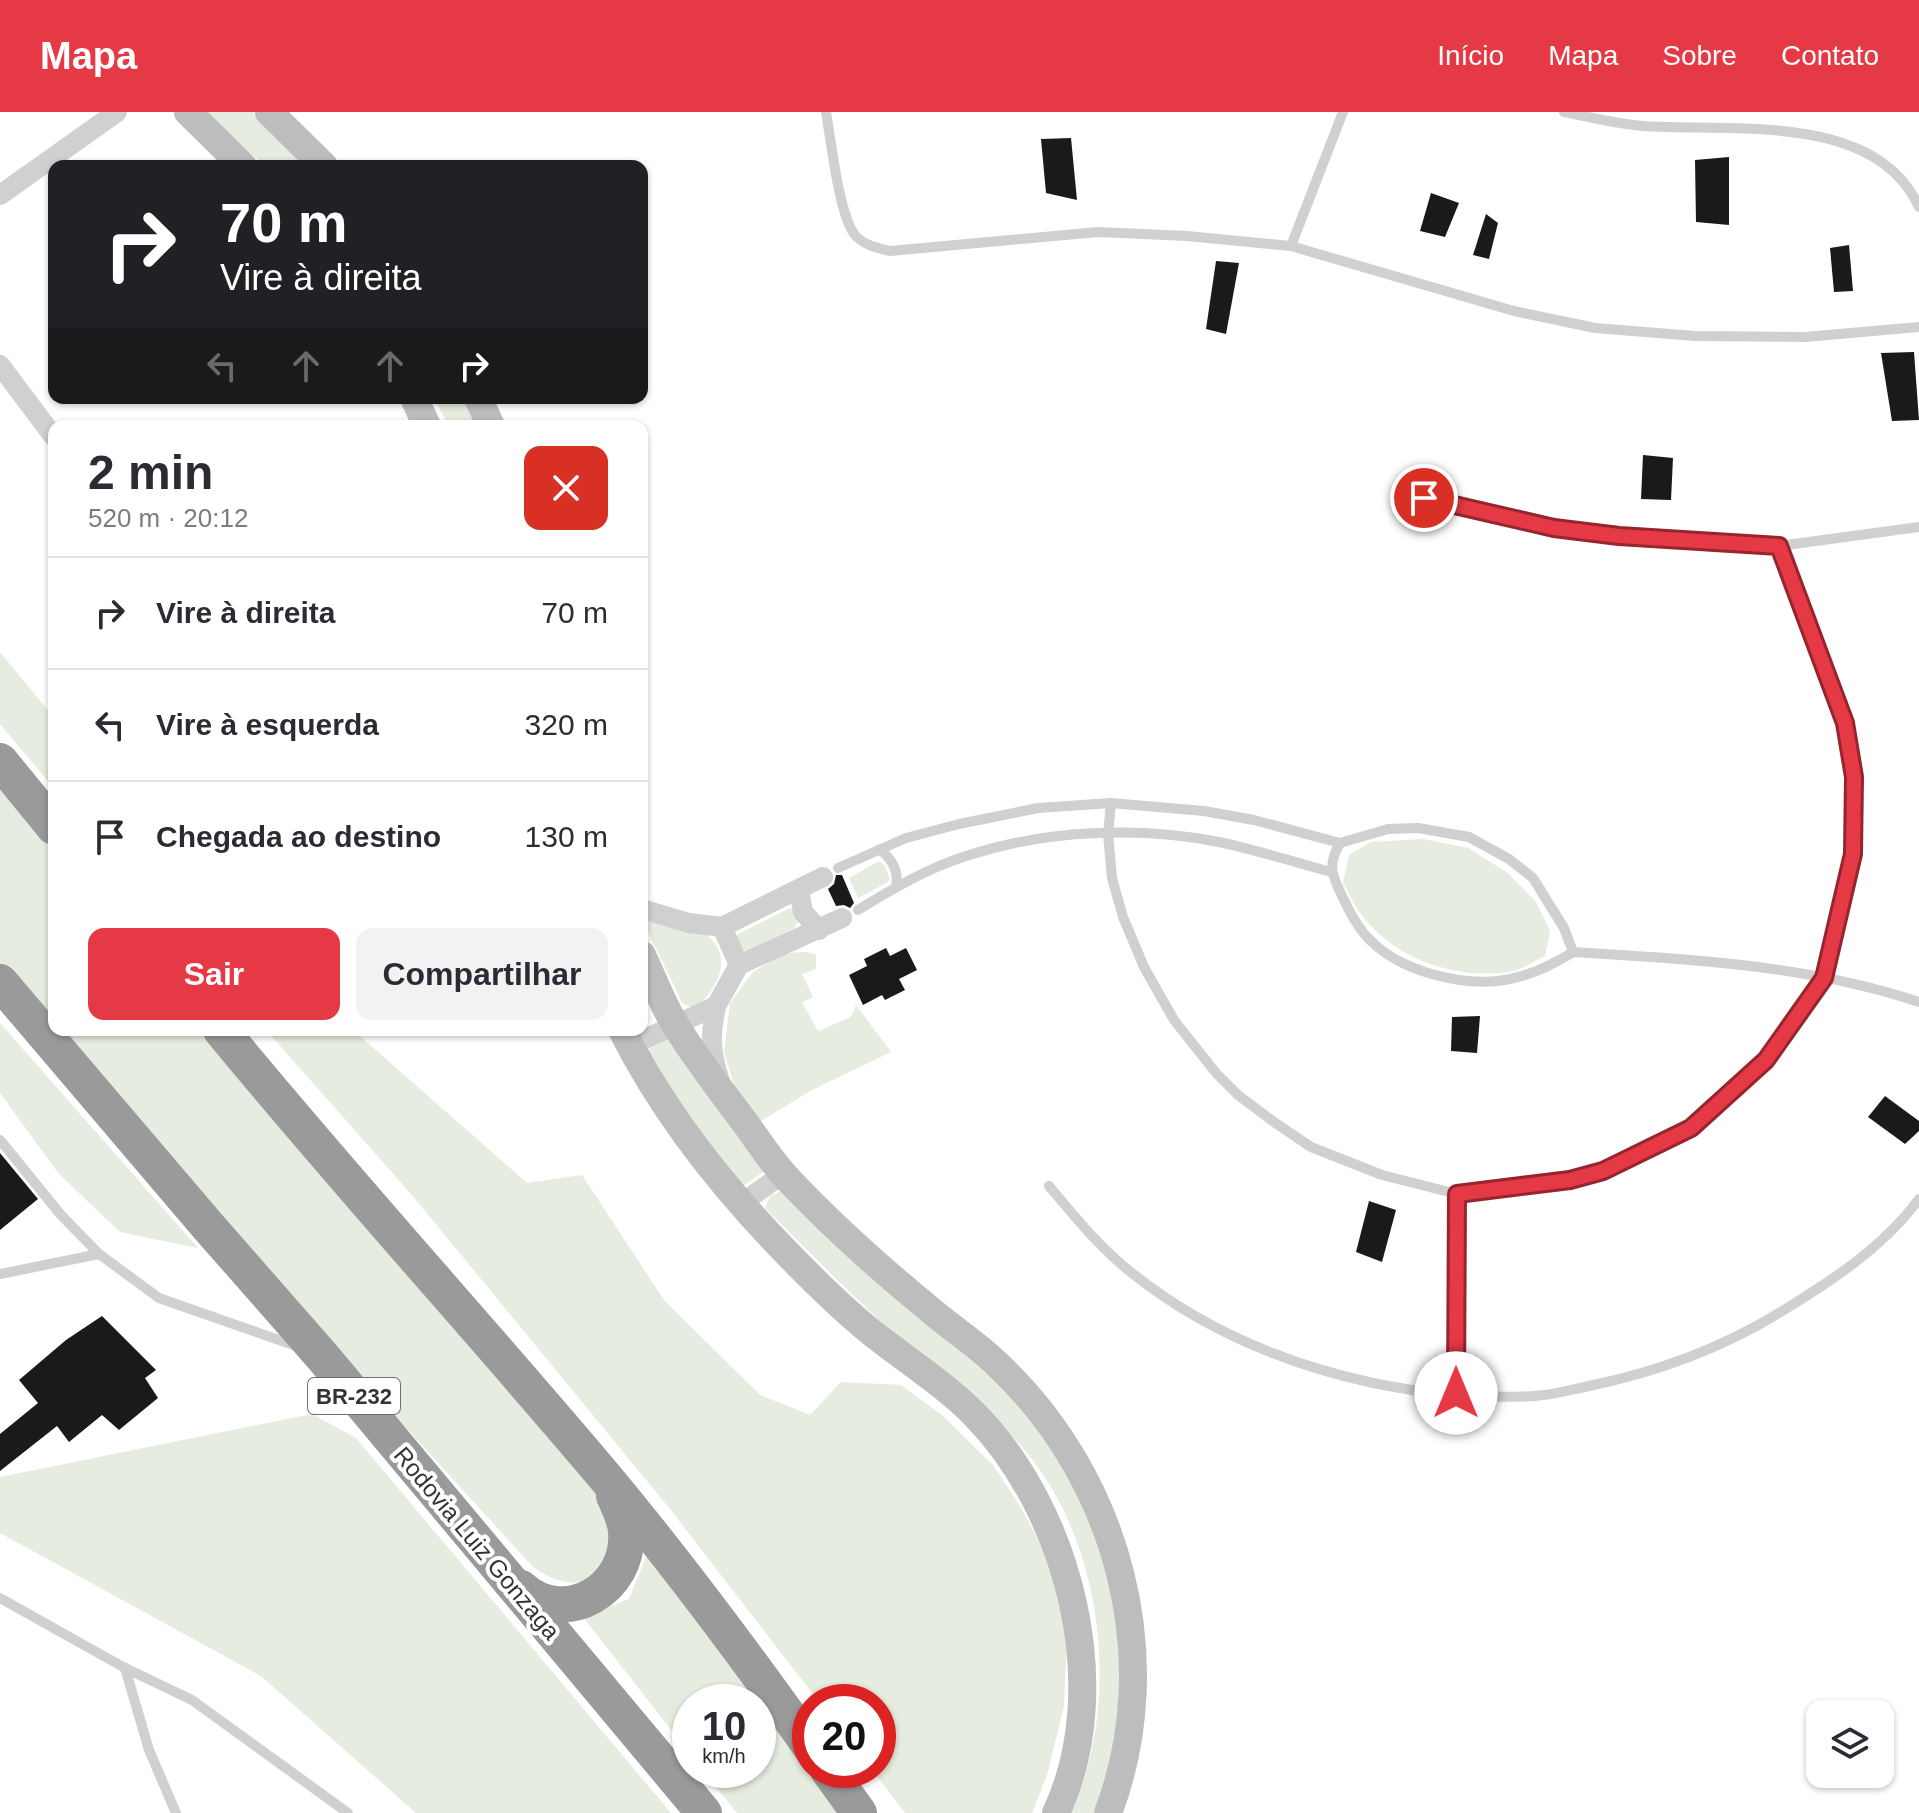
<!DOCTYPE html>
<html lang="pt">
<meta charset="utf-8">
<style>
:root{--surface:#fff;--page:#f2f2f3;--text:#2b2b33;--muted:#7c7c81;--line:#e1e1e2;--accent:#e63946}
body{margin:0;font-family:Arial,sans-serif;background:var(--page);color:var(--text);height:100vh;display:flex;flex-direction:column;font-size:30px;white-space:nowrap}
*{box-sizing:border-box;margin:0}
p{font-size:26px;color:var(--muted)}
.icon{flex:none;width:44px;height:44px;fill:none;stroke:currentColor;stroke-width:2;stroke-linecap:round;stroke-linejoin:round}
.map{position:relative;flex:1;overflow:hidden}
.details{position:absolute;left:48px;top:308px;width:600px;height:616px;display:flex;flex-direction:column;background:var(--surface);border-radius:16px;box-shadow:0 2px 6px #0004}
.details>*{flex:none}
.hud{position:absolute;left:48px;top:48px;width:600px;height:244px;border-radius:16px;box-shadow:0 2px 6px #0004;background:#202124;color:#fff;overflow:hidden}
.fabs{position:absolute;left:1806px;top:1588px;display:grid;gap:16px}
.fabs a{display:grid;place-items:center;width:88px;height:88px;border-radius:16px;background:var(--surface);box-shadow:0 2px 6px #0004;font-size:40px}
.speed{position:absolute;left:672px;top:1572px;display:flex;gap:16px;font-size:40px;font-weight:700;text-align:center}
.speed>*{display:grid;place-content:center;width:104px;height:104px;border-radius:50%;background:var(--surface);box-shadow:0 2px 6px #0004;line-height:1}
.speed small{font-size:20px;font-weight:400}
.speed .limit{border:12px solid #d22;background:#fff;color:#111}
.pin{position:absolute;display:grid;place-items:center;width:68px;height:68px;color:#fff;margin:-34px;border:4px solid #fff;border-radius:50%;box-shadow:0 2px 8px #0007}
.me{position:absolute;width:88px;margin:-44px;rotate:0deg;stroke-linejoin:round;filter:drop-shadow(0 0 6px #0008)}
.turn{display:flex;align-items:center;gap:28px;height:168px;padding:0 40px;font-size:36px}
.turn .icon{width:104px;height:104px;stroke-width:2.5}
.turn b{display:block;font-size:56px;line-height:68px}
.lanes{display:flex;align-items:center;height:76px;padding:0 40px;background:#0003;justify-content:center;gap:40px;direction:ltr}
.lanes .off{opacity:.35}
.round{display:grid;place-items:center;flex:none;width:84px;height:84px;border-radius:16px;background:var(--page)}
.overview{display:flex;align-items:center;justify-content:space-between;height:136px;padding:0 40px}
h1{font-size:48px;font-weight:600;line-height:60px}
.button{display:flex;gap:16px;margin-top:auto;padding:16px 40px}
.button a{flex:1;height:92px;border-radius:16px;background:var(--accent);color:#fff;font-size:32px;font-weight:600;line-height:92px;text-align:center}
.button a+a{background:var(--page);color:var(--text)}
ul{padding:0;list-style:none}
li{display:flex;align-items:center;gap:24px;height:112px;padding:0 40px;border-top:2px solid var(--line)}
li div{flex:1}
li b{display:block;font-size:30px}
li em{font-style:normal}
header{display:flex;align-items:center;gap:48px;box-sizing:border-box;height:112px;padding:0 40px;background:var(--accent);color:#fff}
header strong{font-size:38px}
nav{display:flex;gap:44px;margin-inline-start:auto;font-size:28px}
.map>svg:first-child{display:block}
.green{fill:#e6ecdf}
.building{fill:#1a1a1a}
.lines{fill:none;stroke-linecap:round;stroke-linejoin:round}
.lane{stroke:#d0d0d0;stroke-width:10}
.street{stroke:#d0d0d0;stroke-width:20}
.secondary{stroke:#bdbdbd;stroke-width:28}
.highway{stroke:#9a9a9a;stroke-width:36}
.route-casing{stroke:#96252e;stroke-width:20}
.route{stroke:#e63946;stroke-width:14}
.labels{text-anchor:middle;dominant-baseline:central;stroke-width:8;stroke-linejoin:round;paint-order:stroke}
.shield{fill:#fff;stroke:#707070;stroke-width:2}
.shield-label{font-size:22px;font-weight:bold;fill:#333}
.street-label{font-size:24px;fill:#333;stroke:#fff}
</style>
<header>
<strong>Mapa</strong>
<nav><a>Início</a><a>Mapa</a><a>Sobre</a><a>Contato</a></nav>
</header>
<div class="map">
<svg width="1919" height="1701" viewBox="0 0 1919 1701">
<rect width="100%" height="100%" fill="#fff"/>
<g class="green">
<path d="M206,0H253L309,54H265Z"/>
<path d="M434,286H466L479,310L472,314H449Z"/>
<path d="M0,540L54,606V676L0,612Z"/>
<path d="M0,648L54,713V918H223L607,1383L620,1422C614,1433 609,1446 601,1456C582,1481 552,1469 532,1454L0,870Z"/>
<path d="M1423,727L1468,736L1508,761L1536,790L1550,819L1545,844C1536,848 1526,855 1517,858C1460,871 1391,847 1358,798C1352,789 1348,779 1343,771L1349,743L1371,730Z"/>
<path d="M879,749L884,753L890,766L888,770L858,786L849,766Z"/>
<path d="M790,796L797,798L799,806L795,816L746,839L738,835L736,827L738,822Z"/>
<path d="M653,807C666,810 698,815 707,823C735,846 716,878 695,897L683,892L644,812Z"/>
<path d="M807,840L816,843V857L802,862L813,885L802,890L818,919L851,905L856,893L891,940L812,978L761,1009L735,976L724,940L730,891L753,860L784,841Z"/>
<path d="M0,911L198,1136L120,1120L59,1062L0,981Z"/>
<path d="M266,918H353L527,1071L582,1063L664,1188L760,1283L810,1303L841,1270L901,1273L943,1304L993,1353L1023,1399L1048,1447L1067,1528L1064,1594L1047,1663L1032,1701H905L872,1658H878V1590H819L670,1397L412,1083Z"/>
<path d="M674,923L767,1057L743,1074L683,1000L645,939Z"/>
<path d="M786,1077L986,1252L1087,1379L1132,1522L1106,1701H1071C1118,1600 1106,1457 1044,1364C1007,1308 946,1267 896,1223C850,1182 808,1139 765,1096L770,1084Z"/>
<path d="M312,1302L356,1326L671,1701H416L261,1564L0,1421V1365Z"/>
<path d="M650,1436L810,1635V1658H825L853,1701H737L702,1658H758V1590H690V1642L583,1505L629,1487Z"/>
</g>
<g class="building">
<path d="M1071,26L1077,88L1046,81L1041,27Z"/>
<path d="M1729,45V113L1696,110L1695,48Z"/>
<path d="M1431,81L1459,91L1445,125L1420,119Z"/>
<path d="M1486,102L1498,111L1489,147L1473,143Z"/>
<path d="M1849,133L1853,179L1834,180L1830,136Z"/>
<path d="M1216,149L1239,151L1226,222L1206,217Z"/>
<path d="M1914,240L1919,308L1892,309L1881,241Z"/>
<path d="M1643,343L1673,346L1671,388L1641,387Z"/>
<path d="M836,763H842L854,791L850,796L844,793L836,794L828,777L834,772Z"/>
<path d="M886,836L890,844L906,836L917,858L899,867L905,878L885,888L882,883L863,893L849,863L867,854L864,847Z"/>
<path d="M1480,904L1477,941L1451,939L1452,905Z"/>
<path d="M1885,984L1919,1009V1019L1905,1032L1868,1005Z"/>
<path d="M0,1041L38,1087L0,1118Z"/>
<path d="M1369,1089L1396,1098L1382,1150L1356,1140Z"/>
<path d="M102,1204L156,1258L145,1266L158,1286L119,1318L102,1303L69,1330L57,1314L0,1359V1322L38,1291L19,1268L66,1228Z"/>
</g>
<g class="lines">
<g class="lane">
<path d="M826,0C831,28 839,103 855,123C863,133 878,136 890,139L1098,120L1187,124L1291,134L1514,199L1595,216L1695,224L1805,225L1919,215"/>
<path d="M1564,0C1590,5 1617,12 1643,14C1735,20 1876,0 1919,95"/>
<path d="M1291,134L1343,0"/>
<path d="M1424,386L1554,416L1619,424L1779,434L1919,415"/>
<path d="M1111,691L1108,722L1112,766L1123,805L1144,855L1174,908L1216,961L1238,983L1274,1010L1311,1035L1382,1063L1457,1082L1570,1068L1603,1059L1691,1016L1730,983L1766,948L1824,866L1853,742L1854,665L1845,611L1779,434"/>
<path d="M880,737C892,748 899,758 896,775"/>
<path d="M838,756L906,726L959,712L1038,696L1111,691L1204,699L1254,708L1340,731L1388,717L1418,716L1469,725L1509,747L1533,766L1564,816L1573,840C1551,854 1525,866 1498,869C1458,873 1401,859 1371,829C1359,818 1351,803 1344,788C1333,765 1326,755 1340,731"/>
<path d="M858,798C892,777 928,756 966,744C1045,718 1138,714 1219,730C1257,738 1294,750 1331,760"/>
<path d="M1573,840C1689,847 1808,853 1919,890"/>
<path d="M0,1028L61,1103L99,1142L159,1186L299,1235"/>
<path d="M1049,1074C1075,1105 1100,1136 1132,1161C1242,1249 1396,1291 1535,1284C1553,1283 1571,1278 1589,1274C1657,1260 1720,1237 1779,1201C1830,1170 1884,1135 1919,1087"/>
<path d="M0,1162L99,1142"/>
<path d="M1456,1281L1457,1082"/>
<path d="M0,1486L125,1556L192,1588L348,1701"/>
<path d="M125,1556L149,1638L176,1701"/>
</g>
<g class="street">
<path d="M0,83L117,0"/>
<path d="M0,253L54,325"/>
<path d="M799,777L803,800L819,818"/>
<path d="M722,815L823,765"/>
<path d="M739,853L842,806"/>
<path d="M716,894C710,925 710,939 720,969"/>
<path d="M630,934L716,894L739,853L722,815L689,811L642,797"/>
<path d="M742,1091L783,1062"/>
</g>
<g class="secondary">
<path d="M188,0L243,54"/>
<path d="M269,0L324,54"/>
<path d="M414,286L427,314"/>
<path d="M478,286L491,314"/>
<path d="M642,843C653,866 662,892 676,914C697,948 722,980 746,1012C759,1030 771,1049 786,1065C830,1112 878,1155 928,1196C951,1216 977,1232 998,1253C1118,1366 1167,1546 1108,1701"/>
<path d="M622,918C662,998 721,1073 783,1137C810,1165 840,1195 871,1220C906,1248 943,1271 975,1303C1069,1399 1115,1576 1056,1701"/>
</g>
<g class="highway">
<path d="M0,649L54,715"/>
<path d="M0,870L207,1113L322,1244L704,1701"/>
<path d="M221,918C344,1068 475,1211 600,1359C674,1447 743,1540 810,1634"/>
<path d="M521,1476C565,1516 631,1477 626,1419C625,1407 619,1395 614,1384"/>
<path d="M828,1658L859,1701"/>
</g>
</g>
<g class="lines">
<defs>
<path id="route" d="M1424,386L1554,416L1619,424L1779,434L1845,611L1854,665L1853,742L1824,866L1766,948L1691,1016L1603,1059L1570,1068L1457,1082L1456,1281"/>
</defs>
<use href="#route" class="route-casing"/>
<use href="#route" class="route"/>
</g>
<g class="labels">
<rect class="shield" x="308" y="1266" width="92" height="36" rx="6"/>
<g class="shield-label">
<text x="354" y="1284">BR-232</text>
</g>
<g class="street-label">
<text transform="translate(477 1431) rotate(50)">Rodovia Luiz Gonzaga</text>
</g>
</g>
</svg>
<div class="fabs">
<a><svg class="icon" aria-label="layers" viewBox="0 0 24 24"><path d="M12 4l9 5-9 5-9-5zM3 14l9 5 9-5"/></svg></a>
</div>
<div class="speed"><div>10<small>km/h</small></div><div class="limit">20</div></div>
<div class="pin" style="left:1424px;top:386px;background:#d93025"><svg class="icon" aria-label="arrive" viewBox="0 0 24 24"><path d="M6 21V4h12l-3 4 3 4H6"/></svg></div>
<svg class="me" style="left:1456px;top:1281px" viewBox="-20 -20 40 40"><circle r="19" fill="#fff"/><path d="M0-13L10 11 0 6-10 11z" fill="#e63946"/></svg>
<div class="hud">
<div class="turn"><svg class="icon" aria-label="right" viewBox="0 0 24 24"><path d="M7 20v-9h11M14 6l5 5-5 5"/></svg><div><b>70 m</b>Vire à direita</div></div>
<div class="lanes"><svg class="icon off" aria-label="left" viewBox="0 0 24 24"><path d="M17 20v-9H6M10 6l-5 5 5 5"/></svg><svg class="icon off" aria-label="ahead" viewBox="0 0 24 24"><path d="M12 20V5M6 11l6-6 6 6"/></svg><svg class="icon off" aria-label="ahead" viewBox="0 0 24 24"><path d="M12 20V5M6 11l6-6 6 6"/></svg><svg class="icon" aria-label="right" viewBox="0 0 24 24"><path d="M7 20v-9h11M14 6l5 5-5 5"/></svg></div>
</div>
<section class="details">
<div class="overview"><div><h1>2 min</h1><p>520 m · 20:12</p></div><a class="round" style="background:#d93025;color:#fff"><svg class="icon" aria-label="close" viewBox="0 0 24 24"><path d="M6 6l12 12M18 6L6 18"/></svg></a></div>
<ul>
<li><svg class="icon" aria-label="right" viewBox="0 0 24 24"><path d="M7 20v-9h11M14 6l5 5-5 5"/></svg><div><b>Vire à direita</b></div><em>70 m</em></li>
<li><svg class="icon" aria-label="left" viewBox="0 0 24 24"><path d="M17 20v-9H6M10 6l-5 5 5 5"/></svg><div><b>Vire à esquerda</b></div><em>320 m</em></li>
<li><svg class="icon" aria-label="arrive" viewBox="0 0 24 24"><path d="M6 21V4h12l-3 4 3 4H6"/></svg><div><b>Chegada ao destino</b></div><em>130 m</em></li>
</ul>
<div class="button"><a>Sair</a><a>Compartilhar</a></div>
</section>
</div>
